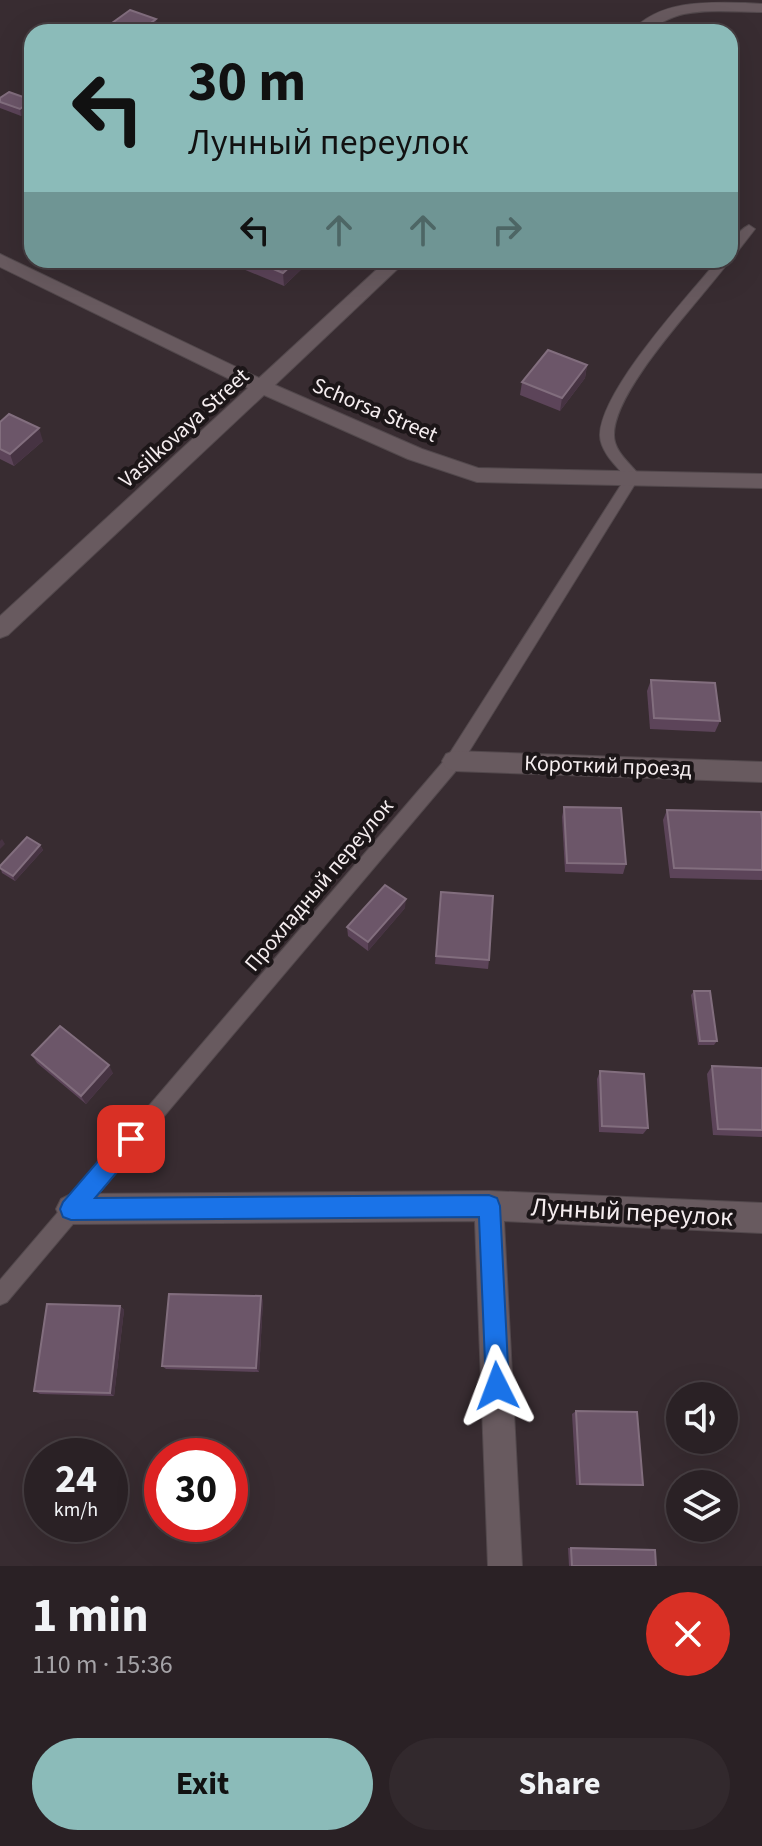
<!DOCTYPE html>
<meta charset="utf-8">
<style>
:root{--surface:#2a2125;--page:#32292d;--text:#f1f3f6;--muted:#a5a3a7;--line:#463e42;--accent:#8bbbb9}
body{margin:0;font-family:"Source Sans 3",sans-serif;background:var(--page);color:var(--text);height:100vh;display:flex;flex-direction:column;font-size:30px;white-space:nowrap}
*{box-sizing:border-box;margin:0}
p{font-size:26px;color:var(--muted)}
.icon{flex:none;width:44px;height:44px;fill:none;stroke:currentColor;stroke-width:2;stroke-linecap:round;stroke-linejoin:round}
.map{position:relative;height:1566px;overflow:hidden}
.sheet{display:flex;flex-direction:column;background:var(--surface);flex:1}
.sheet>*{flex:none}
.banner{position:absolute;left:24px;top:24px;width:714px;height:244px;border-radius:24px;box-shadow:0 8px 32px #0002,0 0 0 2px var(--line);background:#8bbbb9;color:#111;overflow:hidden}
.buttons{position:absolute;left:666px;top:1382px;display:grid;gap:16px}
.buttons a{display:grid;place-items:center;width:72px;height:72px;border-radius:50%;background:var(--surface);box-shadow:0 8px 32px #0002,0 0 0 2px var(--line);font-size:40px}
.speed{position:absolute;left:24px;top:1438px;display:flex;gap:16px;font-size:40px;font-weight:700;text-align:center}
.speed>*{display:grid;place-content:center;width:104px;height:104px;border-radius:50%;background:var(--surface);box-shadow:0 8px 32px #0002,0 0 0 2px var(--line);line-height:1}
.speed small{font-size:20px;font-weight:400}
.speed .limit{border:12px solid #d22;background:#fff;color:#111}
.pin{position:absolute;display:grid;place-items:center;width:68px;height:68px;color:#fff;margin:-34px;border-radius:16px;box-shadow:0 4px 12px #0006}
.me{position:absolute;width:88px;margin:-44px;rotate:357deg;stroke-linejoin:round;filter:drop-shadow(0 0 6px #0008)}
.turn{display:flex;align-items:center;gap:28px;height:168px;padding:0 32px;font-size:36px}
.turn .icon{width:104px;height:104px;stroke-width:2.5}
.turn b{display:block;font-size:56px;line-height:68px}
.lanes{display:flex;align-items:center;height:76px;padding:0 32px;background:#0003;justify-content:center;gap:40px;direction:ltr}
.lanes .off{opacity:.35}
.round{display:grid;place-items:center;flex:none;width:84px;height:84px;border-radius:42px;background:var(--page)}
.overview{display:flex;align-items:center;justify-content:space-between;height:136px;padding:0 32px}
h1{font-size:48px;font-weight:700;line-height:60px}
.cta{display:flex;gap:16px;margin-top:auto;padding:16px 32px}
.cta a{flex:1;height:92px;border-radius:48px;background:var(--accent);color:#111;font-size:32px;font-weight:700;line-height:92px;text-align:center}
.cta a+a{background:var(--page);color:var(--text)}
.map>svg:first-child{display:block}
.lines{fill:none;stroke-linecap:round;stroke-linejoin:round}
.service-casing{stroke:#52484c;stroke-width:2}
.minor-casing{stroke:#52484c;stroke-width:2}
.service{fill:#685a5f;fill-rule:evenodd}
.minor{fill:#685a5f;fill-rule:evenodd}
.wall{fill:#5c4459}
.shaded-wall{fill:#463342}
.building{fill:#6c5669;stroke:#826e7e;stroke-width:2}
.route{fill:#1a73e8;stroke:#114b97;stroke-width:2}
.labels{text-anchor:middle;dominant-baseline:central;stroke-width:8;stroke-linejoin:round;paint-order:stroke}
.street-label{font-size:22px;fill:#f5edef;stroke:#1c1618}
.near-street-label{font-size:26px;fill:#f5edef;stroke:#1c1618}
</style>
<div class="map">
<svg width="762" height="1566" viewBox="0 0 762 1566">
<rect width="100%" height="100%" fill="#382c31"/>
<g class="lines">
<defs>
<g id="service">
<path d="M749,225L755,229L734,256L730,257C730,244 737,231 749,225Z"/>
<path d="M718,260H730C702,299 614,388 614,435C614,452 631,464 640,476L460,766L7,1302L0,1305V1280L448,756L626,477C616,466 600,451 600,435C601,390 688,296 718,260Z"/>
</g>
<g id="minor">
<path d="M745,3L762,4V12C736,12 710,9 684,14C664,18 651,32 631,32C659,0 706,2 745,3Z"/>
<path d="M0,254L259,378L387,260H407L275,385L422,449L478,468L762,474V488L477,482L408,459L264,395L8,635L0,638V616L248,388L0,267Z"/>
<path d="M454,751L762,762V782L454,771L446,768L442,761L446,754Z"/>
<path d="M489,1191L762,1203V1233L504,1221L522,1566H488L475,1221L71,1224L61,1219L56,1209L61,1199L71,1194Z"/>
</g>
</defs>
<use href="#service" class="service-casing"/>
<use href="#minor" class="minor-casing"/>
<use href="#service" class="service"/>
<use href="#minor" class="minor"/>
</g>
<g class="wall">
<path d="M108,26L158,32H109Z"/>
<path d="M0,98L32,100L21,116L0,108Z"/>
<path d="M242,260H309V262L284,286L243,269Z"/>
<path d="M587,365L585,378L560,411L520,395L522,382Z"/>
<path d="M0,422L43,441L14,466L0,459Z"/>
<path d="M651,680L720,721L715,732L650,729L647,691Z"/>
<path d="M564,807L626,864L623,874L565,872L562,817Z"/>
<path d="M667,810L762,820V880L670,878L663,820Z"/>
<path d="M40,845L43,850L15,881L2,873L0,866Z"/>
<path d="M441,892L489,960L488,969L435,964Z"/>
<path d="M405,908L368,951L348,936L347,927Z"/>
<path d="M694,991L717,1041L714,1045H698L691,995Z"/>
<path d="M32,1055L113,1073L86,1104L37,1063Z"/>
<path d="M712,1066L762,1068V1137L713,1135L707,1074Z"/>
<path d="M600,1071L648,1128L643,1134L599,1132L597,1079Z"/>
<path d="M263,1300L259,1372L166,1369L162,1366Z"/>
<path d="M120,1306L124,1310L114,1396L40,1394L34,1391Z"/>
<path d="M576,1411L643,1485L638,1486L576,1485L572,1414Z"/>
<path d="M568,1548L655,1550L656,1566H569Z"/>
</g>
<g class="shaded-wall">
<path d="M156,19L158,32H139Z"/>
<path d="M32,100V108L21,116L20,109Z"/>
<path d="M297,260H309V262L284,286L283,273Z"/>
<path d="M587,365L585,378L560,411L562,398Z"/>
<path d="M39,428L43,441L14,466L10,454Z"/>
<path d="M2,839L5,844L0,849V841Z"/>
<path d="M40,845L43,850L15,881L13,876Z"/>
<path d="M406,899L405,908L368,951V942Z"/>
<path d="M109,1065L113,1073L86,1104L81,1096Z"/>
<path d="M261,1296L263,1300L259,1372L256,1368Z"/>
<path d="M120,1306L124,1310L114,1396L110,1393Z"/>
</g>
<g class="building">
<path d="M130,10L156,19L139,32H126L108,26Z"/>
<path d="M9,92L32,100L20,109L0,102V98Z"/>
<path d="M252,260H297L283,273Z"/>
<path d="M548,350L587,365L562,398L522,382Z"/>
<path d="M9,414L39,428L10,454L0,449V422Z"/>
<path d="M651,680L715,683L720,721L654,718Z"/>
<path d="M564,807L621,808L626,864L567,863Z"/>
<path d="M667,810L761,812L762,820V870L674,868Z"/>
<path d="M27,837L40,845L13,876L0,868V866Z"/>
<path d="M385,885L406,899L368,942L347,927Z"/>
<path d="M441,892L493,896L489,960L436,956Z"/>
<path d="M694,991H710L717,1041H700Z"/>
<path d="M60,1026L109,1065L81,1096L32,1055Z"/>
<path d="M712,1066L762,1068V1130L718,1129Z"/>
<path d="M600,1071L644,1074L648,1128L602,1126Z"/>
<path d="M169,1294L261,1296L256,1368L162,1366Z"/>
<path d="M47,1304L120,1306L110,1393L34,1391Z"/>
<path d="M576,1411L637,1412L643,1485L580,1484Z"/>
<path d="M571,1548L655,1550L656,1566H572Z"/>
</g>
<path class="route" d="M131,1128L139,1131L142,1139L139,1146L95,1198L489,1195L497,1198L500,1206L509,1386L506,1394L497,1398L489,1394L486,1386L479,1217L71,1220L63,1217L60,1209L63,1202L124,1131Z"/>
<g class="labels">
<g class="street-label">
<text transform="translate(375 410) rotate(23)">Schorsa Street</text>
<text transform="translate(184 428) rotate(-42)">Vasilkovaya Street</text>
<text transform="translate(608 766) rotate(2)">Короткий проезд</text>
<text transform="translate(319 885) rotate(-50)">Прохладный переулок</text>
</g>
<g class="near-street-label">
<text transform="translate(632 1212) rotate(3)">Лунный переулок</text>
</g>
</g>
</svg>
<div class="buttons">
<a><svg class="icon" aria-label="sound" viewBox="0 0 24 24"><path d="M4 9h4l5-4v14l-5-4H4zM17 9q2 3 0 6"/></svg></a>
<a><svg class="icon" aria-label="layers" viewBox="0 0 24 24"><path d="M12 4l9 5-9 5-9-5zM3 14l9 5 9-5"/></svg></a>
</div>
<div class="speed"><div>24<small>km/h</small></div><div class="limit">30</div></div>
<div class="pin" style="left:131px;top:1139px;background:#d93025"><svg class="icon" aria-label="arrive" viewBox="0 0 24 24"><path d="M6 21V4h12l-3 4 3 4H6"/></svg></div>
<svg class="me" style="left:497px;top:1386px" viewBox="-20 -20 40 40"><path d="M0-17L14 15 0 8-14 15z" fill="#1a73e8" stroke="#fff" stroke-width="4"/></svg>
<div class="banner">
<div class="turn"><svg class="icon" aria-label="left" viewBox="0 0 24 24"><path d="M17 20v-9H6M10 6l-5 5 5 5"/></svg><div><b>30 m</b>Лунный переулок</div></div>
<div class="lanes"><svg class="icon" aria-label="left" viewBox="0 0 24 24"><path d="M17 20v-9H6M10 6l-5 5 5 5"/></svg><svg class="icon off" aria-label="ahead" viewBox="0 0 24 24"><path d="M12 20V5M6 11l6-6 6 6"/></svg><svg class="icon off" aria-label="ahead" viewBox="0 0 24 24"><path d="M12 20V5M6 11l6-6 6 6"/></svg><svg class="icon off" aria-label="right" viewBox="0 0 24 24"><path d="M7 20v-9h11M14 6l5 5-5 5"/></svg></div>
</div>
</div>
<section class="sheet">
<div class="overview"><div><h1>1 min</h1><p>110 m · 15:36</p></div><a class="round" style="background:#d93025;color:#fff"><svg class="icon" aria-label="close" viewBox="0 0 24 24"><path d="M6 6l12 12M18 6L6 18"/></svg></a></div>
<div class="cta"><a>Exit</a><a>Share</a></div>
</section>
